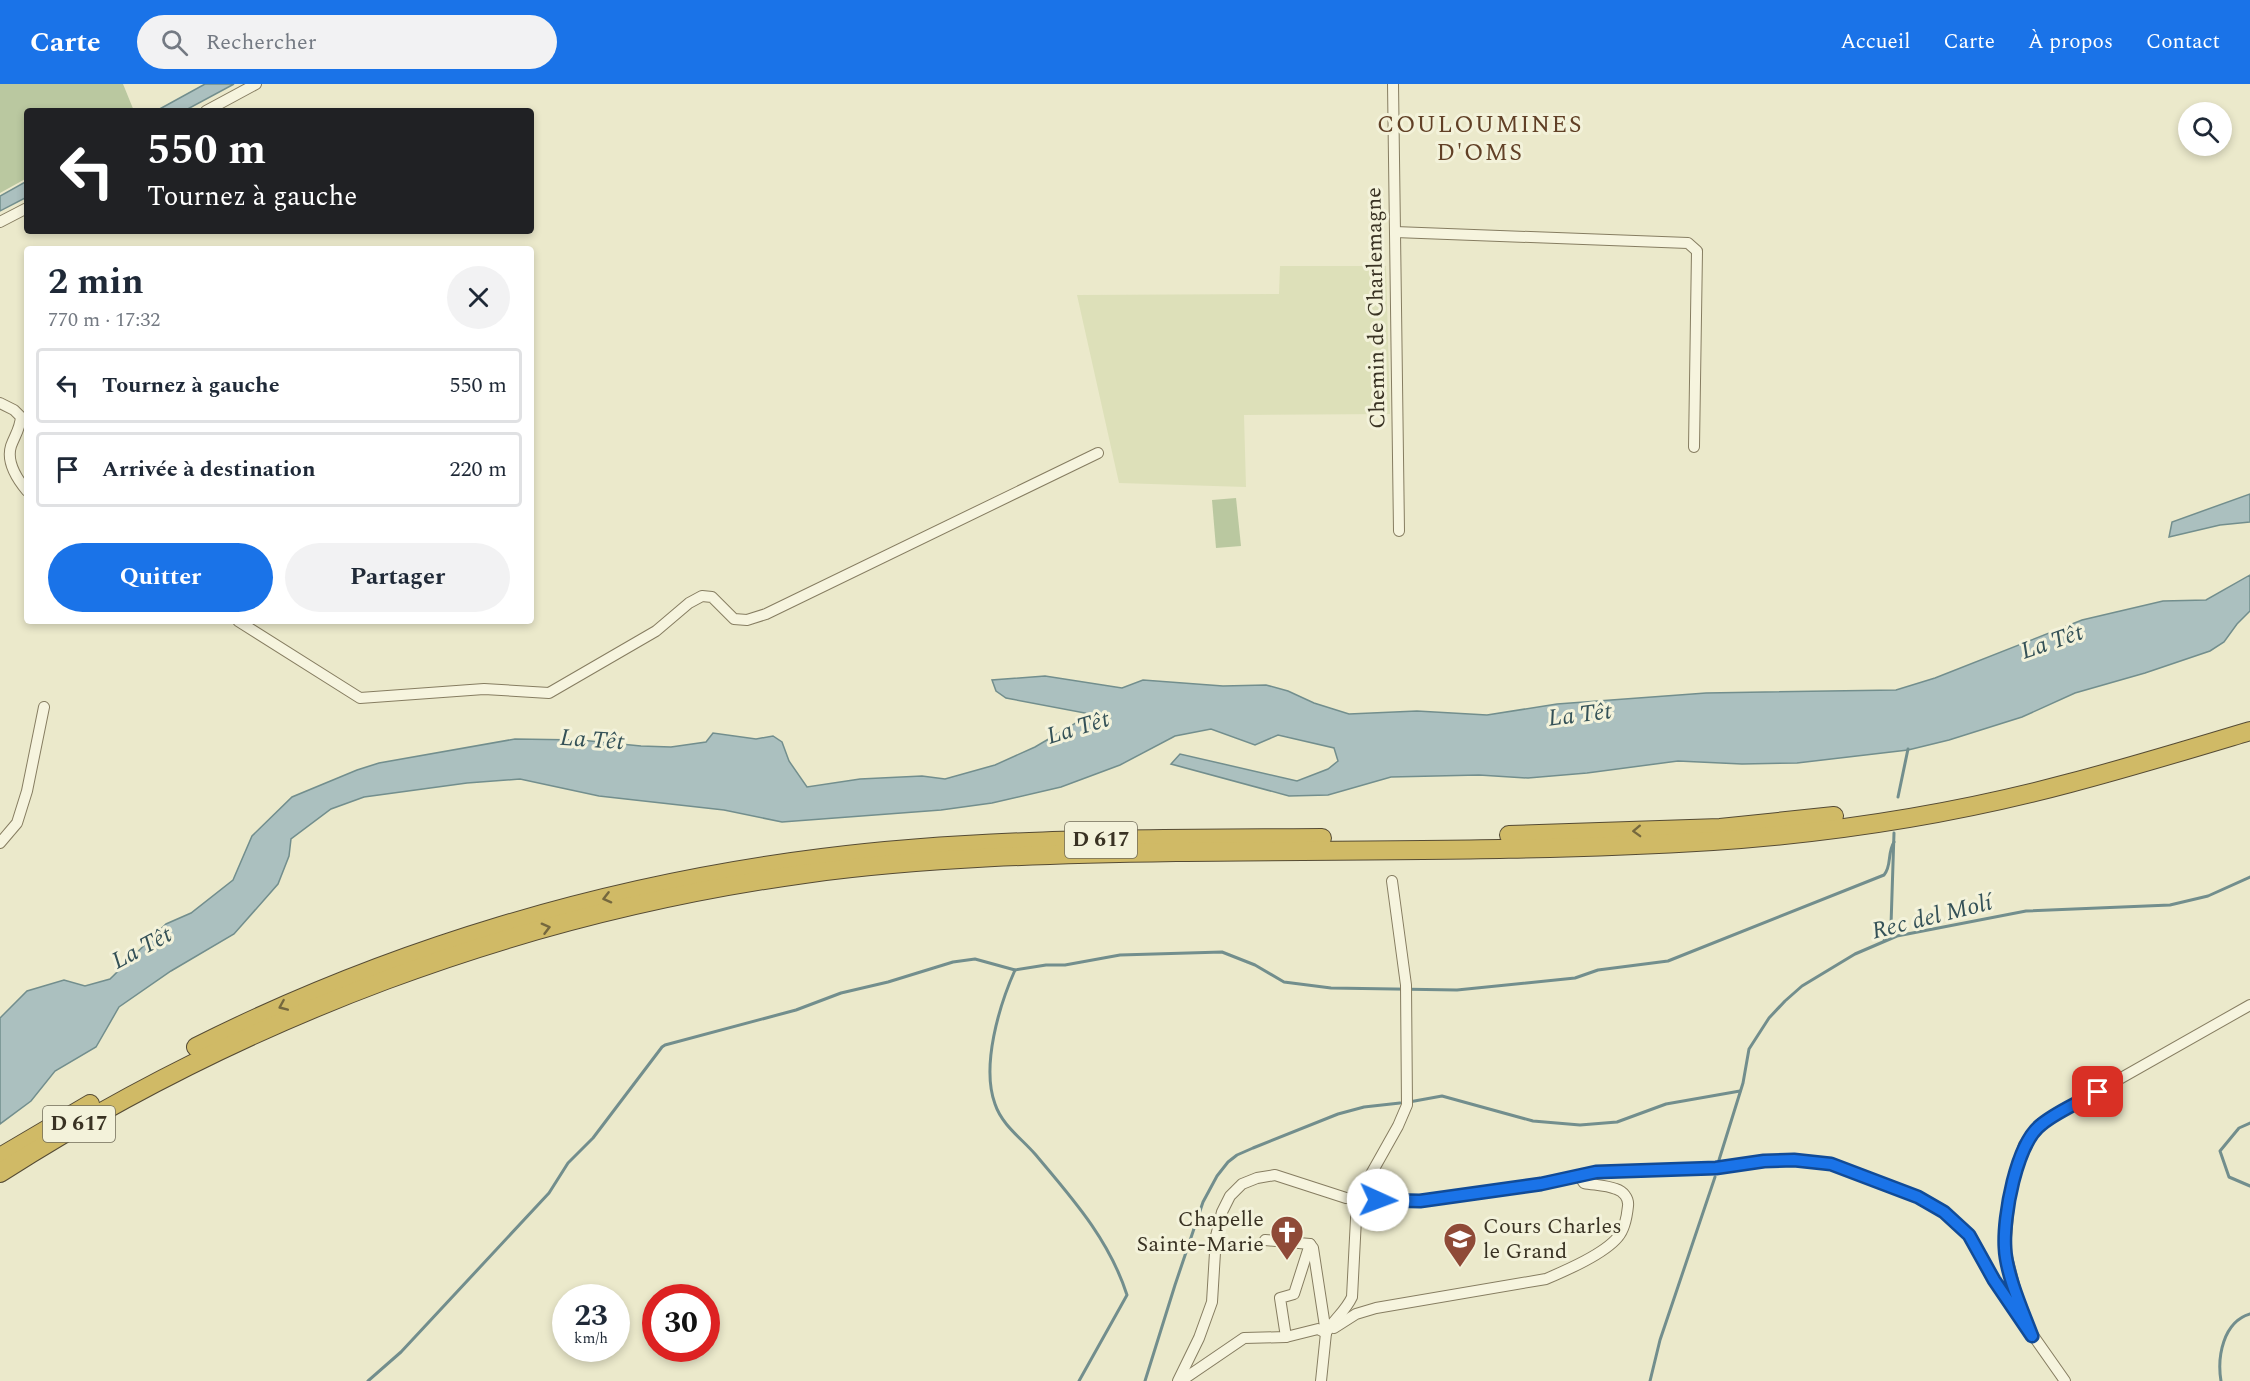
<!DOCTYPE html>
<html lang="fr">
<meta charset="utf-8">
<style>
:root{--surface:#fff;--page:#f2f2f3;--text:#1f2937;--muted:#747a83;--line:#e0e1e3;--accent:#1a73e8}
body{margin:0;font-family:Spectral,serif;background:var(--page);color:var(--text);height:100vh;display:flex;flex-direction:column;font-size:22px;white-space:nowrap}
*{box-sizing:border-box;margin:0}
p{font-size:20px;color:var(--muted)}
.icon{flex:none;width:33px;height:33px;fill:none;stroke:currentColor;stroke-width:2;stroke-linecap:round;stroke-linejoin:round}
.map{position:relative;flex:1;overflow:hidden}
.details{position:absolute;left:24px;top:162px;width:510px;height:378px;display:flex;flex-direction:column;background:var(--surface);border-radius:6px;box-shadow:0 3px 9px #0003}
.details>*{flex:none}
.banner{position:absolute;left:24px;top:24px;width:510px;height:126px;border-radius:6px;box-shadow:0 3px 9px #0003;background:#202124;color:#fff;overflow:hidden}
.fabs{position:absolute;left:2178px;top:18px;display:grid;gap:12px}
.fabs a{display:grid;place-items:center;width:54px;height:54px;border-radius:50%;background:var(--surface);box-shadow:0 3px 9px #0003;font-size:30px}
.speed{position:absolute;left:552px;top:1200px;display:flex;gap:12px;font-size:30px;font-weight:700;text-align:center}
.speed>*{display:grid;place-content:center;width:78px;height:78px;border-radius:50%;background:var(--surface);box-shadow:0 3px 9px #0003;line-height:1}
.speed small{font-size:15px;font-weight:400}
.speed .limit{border:9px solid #d22;background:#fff;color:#111}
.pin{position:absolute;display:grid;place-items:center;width:51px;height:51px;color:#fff;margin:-26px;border-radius:12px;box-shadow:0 3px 9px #0006}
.me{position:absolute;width:66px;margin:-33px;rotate:92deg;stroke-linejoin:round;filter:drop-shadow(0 0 4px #0008)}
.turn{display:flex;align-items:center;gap:21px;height:126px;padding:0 24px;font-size:27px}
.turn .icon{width:78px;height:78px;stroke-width:2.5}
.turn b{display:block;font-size:42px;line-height:51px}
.round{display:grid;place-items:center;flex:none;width:63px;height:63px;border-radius:32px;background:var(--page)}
.overview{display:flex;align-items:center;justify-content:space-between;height:102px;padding:0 24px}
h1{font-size:36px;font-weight:700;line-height:45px}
.action{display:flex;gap:12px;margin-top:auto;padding:12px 24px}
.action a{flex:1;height:69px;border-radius:36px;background:var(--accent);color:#fff;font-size:24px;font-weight:700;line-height:69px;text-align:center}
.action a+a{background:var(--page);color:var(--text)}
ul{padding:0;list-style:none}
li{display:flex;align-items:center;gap:18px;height:75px;margin:0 12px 9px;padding:0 12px;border:3px solid var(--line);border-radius:6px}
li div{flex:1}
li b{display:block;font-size:22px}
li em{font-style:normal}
header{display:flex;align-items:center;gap:36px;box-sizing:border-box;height:84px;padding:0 30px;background:var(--accent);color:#fff}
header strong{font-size:28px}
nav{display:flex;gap:33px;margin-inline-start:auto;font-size:21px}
.search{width:420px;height:54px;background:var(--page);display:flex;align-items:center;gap:15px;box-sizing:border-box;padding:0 21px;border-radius:33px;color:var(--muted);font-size:22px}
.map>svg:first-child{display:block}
.farmland{fill:#dde0b9}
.green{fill:#bac8a0}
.water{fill:#abc0bf;stroke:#728e8d;stroke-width:1.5}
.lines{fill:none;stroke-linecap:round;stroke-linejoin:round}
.stream{stroke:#728e8d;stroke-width:3}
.street-casing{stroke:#867d61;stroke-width:12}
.highway-casing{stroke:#554b34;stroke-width:20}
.street{stroke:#f6f4de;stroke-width:10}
.highway{stroke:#d0ba66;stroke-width:18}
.oneway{stroke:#75683e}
.route-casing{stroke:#114b97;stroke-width:15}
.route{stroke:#1a73e8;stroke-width:10}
.labels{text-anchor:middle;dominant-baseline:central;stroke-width:6;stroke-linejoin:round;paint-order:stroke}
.shield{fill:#f3f2da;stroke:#716c5a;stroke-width:1.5}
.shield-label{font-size:21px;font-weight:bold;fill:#393223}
.street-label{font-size:22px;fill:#393223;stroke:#f3f2da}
.poi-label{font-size:22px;fill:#393223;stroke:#f3f2da;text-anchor:end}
.neighbourhood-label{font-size:24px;letter-spacing:1.5px;fill:#614026;stroke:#f3f2da}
.water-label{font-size:24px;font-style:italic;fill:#345157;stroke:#f3f2da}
</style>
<header>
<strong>Carte</strong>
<div class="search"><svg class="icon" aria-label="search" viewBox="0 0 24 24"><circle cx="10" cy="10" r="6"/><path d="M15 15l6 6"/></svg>Rechercher</div>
<nav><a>Accueil</a><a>Carte</a><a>À propos</a><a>Contact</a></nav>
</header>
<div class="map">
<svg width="2250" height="1297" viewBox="0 0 2250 1297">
<rect width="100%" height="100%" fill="#ebe9cb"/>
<path class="farmland" d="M1280,182H1386L1390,330L1244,331L1246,403L1119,399L1077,211L1279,210Z"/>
<g class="green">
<path d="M0,0H123L134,27H27V94L0,109Z"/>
<path d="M1236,414L1241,462L1216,464L1212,416Z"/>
</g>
<g class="water">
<path d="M205,0H234L184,27H156Z"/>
<path d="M27,97V113L0,127V112Z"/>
<path d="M2250,410V438L2220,441L2169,453L2172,438Z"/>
<path d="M2250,491V527L2237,540L2224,558L2210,567L2145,589L2075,609L2022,633L1949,656L1908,666L1797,679L1742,680L1678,677L1587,689L1528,694L1479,691L1391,693L1328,711L1289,712L1171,680L1180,670L1297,697L1328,685L1338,677L1334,664L1278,651L1255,661L1211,645L1175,652L1120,681L1061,703L992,719L941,726L782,738L724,726L599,712L520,695L467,699L364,713L331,725L291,755L289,772L278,800L234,850L171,887L119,923L96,963L55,987L31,1017L0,1040V934L27,907L64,896L85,902L110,895L166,840L191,829L233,796L252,752L292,713L357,686L379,679L515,655L580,656L641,662L671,663L706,658L713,649L756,655L773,652L782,658L789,677L807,703L860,695L922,692L945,695L995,681L1035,663L1081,636L1085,629L1006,614L996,607L992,596L1045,592L1122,604L1143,596L1223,602L1266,601L1288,607L1314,619L1349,630L1417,627L1487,631L1557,620L1706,609L1896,606L1935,594L2082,536L2163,517L2206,516Z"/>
</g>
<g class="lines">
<g class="stream">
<path d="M1898,713L1908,665"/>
<path d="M1884,857L1891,841L1894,749"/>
<path d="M1015,886C999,922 981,982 995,1020C1002,1041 1021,1054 1035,1070C1072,1114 1109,1155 1127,1211L1079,1297"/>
<path d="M1409,1018L1442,1012L1533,1037L1580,1041L1617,1038L1666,1020L1740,1007"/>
<path d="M2250,1039L2239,1044L2220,1067L2229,1093L2250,1102"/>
<path d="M1719,1076L1743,999L1749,965L1769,934L1785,917L1802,902L1855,870L1897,852L2026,827L2170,821L2208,812L2250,793"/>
<path d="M368,1297L401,1268L549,1109L568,1079L593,1054L662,963L665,961L796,926L841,909L888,898L953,878L975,875L1015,886L1046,881H1065L1120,871L1222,868L1255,881L1284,898L1331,904L1457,906L1575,894L1598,886L1668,877L1884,791C1892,782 1887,769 1894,758"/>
<path d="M1145,1297L1175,1201L1203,1118L1217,1092L1228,1078L1237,1071L1253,1064L1338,1030L1364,1023L1400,1019"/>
<path d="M1650,1297L1660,1256L1715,1093"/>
<path d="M2221,1297C2217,1273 2223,1238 2250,1230"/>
</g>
<defs>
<g id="street">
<path d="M1393,0L1399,447"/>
<path d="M206,27L256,0"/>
<path d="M0,138L27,124"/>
<path d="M1395,148L1688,159L1697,167L1694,363"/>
<path d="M0,319L14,326L21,333C20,345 15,351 11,362C6,378 17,395 27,407"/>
<path d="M238,537L360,614L484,605L549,609L656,547L689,519L702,512L712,513L734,535L747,536L766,530L1098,369"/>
<path d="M0,759L17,739L27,707L44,623"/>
<path d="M1265,1156L1310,1160L1313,1164L1326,1249L1321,1297"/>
<path d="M2025,1235L2018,1216L2005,1165L2010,1108L2024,1061L2040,1040L2250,921"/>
<path d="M1334,1244L1356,1230L1376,1224L1546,1195C1567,1186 1604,1170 1618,1153C1625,1145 1627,1132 1628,1122C1629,1114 1623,1107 1616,1105C1606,1101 1594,1101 1584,1099L1579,1092"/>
<path d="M1326,1249C1333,1236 1345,1228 1352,1213L1357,1115L1398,1042L1407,1021L1406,901L1392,797"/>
<path d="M1286,1253L1280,1214L1294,1210L1310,1160"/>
<path d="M1178,1297L1199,1254L1212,1218L1216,1152L1222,1128L1230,1112L1242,1100L1257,1094L1275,1091L1346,1114L1420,1117L1541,1100L1597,1088L1716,1084L1764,1077L1794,1076L1831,1080L1918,1113L1944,1128L1969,1151L1994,1196L2065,1297"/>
<path d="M1181,1297L1244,1254L1286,1253L1318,1245L1326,1249"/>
</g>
<g id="highway">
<path d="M1509,751L1720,744L1834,732"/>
<path d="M196,963C391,865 606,801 822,774C988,753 1156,755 1322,754"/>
<path d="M0,1073L90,1020"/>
<path d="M0,1089C244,933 517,830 804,790C927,773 1052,770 1176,768C1355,766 1536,768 1713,757C1833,749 1954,730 2070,699C2131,683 2190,665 2250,647"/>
</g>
</defs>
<use href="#street" class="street-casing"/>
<use href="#highway" class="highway-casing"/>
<use href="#street" class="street"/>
<use href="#highway" class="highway"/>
</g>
<defs><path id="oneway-chevron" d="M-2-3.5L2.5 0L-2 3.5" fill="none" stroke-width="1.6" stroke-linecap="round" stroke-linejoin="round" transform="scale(1.5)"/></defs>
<g class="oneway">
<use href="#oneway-chevron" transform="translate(1637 747) rotate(178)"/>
<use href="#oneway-chevron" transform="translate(607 814) rotate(166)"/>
<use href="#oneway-chevron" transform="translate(546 844) rotate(-15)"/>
<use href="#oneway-chevron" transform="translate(283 922) rotate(157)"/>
</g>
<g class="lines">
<defs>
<path id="route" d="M1378,1116L1420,1117L1541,1100L1596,1088L1716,1084L1764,1077L1794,1076L1831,1080L1918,1113L1944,1128L1969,1151L1994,1196L2032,1252C2023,1228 2006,1190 2005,1164C2003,1133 2016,1059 2042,1040C2058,1027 2080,1018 2098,1008"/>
</defs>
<use href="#route" class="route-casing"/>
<use href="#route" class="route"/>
</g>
<defs>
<symbol id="church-pin" viewBox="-11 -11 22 30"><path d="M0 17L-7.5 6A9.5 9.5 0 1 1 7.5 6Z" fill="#8f4a37" stroke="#f3f2da"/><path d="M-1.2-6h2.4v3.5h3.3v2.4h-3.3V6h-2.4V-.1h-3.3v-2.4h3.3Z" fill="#fff"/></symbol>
<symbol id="school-pin" viewBox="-11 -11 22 30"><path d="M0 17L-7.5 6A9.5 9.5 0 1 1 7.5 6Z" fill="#8f4a37" stroke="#f3f2da"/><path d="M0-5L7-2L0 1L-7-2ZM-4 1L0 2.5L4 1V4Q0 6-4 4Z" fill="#fff"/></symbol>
</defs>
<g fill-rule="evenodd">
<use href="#church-pin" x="1268" y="1129" width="38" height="52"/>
<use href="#school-pin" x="1441" y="1136" width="38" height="52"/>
</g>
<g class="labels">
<g class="shield">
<rect x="1065" y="738" width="72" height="36" rx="4.5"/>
<rect x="43" y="1022" width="72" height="36" rx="4.5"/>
</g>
<g class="shield-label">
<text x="1101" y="756">D 617</text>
<text x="79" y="1040">D 617</text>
</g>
<g class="street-label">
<text transform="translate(1376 224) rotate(-91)">Chemin de Charlemagne</text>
</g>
<g class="poi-label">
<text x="1264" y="1135">Chapelle<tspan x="1264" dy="25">Sainte-Marie</tspan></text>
<text x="1483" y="1142" text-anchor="start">Cours Charles<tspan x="1483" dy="25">le Grand</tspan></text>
</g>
<g class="neighbourhood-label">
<text x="1480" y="41">COULOUMINES<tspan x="1480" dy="28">D'OMS</tspan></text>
</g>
<g class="water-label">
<text transform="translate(2052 558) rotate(-19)">La Têt</text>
<text transform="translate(1580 631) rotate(-7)">La Têt</text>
<text transform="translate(1078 644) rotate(-17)">La Têt</text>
<text transform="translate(592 656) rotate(4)">La Têt</text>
<text transform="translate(1932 833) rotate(-14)">Rec del Molí</text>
<text transform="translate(142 864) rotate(-28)">La Têt</text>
</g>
</g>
</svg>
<div class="fabs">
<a><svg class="icon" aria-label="search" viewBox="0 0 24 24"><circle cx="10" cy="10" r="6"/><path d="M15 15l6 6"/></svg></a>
</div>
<div class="speed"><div>23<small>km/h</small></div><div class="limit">30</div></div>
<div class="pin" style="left:2098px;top:1008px;background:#d93025"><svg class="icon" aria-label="arrive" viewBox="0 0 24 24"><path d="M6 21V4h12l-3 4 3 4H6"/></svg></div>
<svg class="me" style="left:1378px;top:1116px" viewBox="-20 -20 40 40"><circle r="19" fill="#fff"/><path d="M0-13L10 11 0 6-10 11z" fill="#1a73e8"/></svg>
<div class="banner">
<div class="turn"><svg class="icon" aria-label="left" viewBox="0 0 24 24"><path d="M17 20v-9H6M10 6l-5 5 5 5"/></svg><div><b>550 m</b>Tournez à gauche</div></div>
</div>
<section class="details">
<div class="overview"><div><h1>2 min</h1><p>770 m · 17:32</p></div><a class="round"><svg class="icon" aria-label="close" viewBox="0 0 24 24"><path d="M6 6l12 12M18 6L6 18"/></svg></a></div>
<ul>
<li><svg class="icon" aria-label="left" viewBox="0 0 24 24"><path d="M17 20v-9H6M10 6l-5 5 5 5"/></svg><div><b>Tournez à gauche</b></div><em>550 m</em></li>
<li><svg class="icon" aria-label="arrive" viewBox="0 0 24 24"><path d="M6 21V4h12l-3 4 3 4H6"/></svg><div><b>Arrivée à destination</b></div><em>220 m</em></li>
</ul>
<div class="action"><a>Quitter</a><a>Partager</a></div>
</section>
</div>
